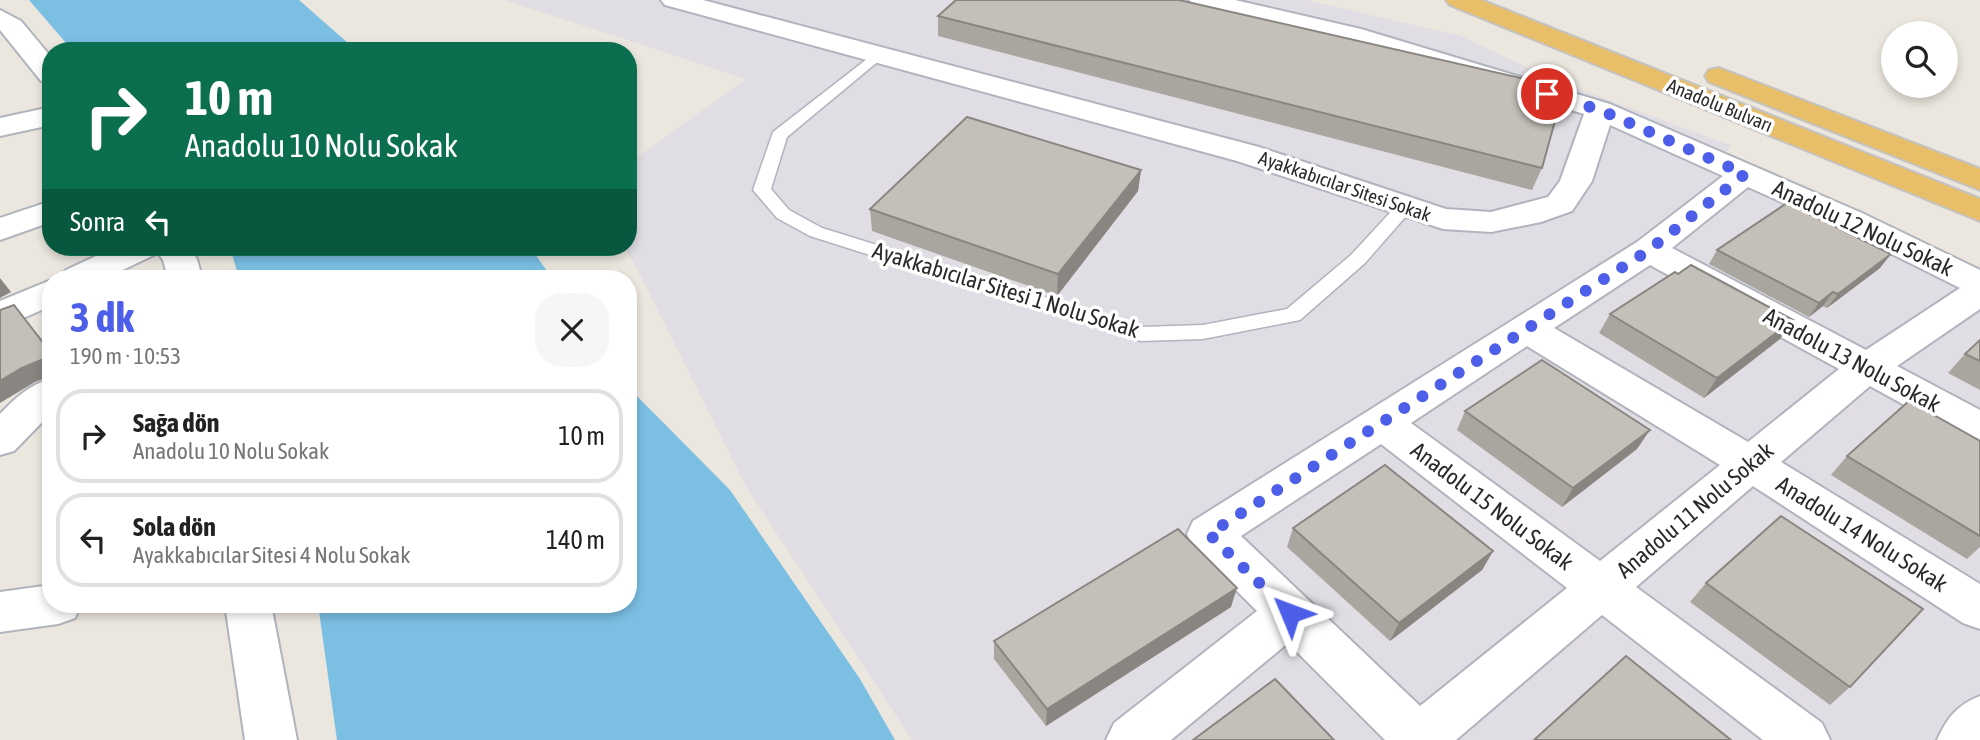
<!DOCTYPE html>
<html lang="tr">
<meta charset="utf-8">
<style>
:root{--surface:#fff;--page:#f6f6f6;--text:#222;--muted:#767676;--line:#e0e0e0;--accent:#4d5ee8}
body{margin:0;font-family:"Asap Condensed",sans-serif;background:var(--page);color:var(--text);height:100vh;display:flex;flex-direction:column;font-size:26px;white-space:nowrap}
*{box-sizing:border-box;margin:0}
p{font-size:23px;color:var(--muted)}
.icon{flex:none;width:38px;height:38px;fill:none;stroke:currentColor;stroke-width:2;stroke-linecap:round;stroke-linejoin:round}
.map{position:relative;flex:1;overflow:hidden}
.drawer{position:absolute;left:42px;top:270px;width:595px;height:343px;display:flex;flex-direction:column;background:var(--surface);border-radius:28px;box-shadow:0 4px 10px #0003}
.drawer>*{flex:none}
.hud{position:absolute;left:42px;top:42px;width:595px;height:214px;border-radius:28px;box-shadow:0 4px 10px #0003;background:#0b6e4f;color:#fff;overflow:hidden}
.controls{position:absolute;left:1881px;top:21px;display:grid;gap:14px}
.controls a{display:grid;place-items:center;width:77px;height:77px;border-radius:50%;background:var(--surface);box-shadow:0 4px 10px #0003;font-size:35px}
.pin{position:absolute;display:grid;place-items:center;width:60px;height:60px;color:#fff;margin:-30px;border:4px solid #fff;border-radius:50%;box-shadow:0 2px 7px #0007}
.me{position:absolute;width:77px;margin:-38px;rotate:314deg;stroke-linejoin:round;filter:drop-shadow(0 0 5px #0008)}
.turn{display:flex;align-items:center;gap:24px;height:147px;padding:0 28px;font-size:32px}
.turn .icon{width:91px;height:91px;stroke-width:2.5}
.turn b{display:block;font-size:49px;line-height:60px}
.then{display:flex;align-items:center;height:66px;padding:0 28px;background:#0003;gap:14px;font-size:26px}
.round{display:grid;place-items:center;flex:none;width:74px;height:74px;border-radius:28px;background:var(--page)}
.headline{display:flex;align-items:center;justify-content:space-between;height:119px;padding:0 28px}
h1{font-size:42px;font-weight:700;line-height:52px;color:var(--accent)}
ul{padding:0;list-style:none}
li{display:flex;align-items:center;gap:21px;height:94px;margin:0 14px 10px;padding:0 14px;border:4px solid var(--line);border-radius:28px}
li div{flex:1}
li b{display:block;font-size:26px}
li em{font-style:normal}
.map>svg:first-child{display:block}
.industrial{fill:#e0dee4}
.water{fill:#7bbfe3}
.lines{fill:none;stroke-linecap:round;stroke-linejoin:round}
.service-casing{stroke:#b1b3bd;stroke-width:3}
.minor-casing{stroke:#b1b3bd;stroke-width:4}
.tertiary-casing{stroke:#b1b3bd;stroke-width:4}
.trunk-casing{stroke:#c3c3c3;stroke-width:4}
.service{fill:#fff;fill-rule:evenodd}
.minor{fill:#fff;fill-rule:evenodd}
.tertiary{fill:#fff;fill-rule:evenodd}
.trunk{fill:#e9be68;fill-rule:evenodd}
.wall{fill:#a9a59f}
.shaded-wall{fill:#898682}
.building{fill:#c4c0b9;stroke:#898682;stroke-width:2}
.route{stroke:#4d5ee8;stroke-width:12;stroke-dasharray:0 21.6}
.labels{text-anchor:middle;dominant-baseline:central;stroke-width:7;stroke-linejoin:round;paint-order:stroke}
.far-street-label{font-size:19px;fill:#2a2a2a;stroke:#fff}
.street-label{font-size:23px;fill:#2a2a2a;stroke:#fff}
</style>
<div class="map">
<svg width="1980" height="740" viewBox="0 0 1980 740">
<rect width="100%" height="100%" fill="#ebe6de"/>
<path class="industrial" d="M505,0H1306L1461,36L1552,79L1732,146L1710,168L1980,283V740H912L745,485L633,261L623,247H628V164L746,79Z"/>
<g class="water">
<path d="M29,0H299L357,51H73Z"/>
<path d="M230,247H530L552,278H239Z"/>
<path d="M628,387L730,490L860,679L895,740H337L318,604H628Z"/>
</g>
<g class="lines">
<defs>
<path id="service" d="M876,52L881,53V59L787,137L771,189L789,210L822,228L1142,327L1203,325L1287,309L1351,255L1399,203H1411L1414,207L1365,263L1300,320L1203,339L1141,341L810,236L777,218L753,190L773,132Z"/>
<g id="minor">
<path d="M661,0H703L1259,147L1446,209L1491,212L1548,197L1560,181L1584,114L1353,43L1193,5L1189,0H1235L1361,29L1610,104L1862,213L1980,270V309L1897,366L1980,410V443L1966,439L1870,386L1781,462L1980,584V629L1963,623L1753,486L1636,587L1822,723L1830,740H1763L1602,615L1456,740H1385L1288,643L1171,740H1106L1114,723L1257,611L1193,547L1187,534L1193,521L1637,242L1723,176L1610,125L1592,181L1572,211L1541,222L1491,232L1443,229L1237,161L665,5ZM1748,187L1838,227L1960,288L1866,350L1672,248ZM1650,265L1839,369L1748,442L1554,328ZM1527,346L1720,465L1600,561L1411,423ZM1381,444L1567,588L1420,706L1241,536Z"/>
<path d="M51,107V125L0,136V118Z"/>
<path d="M51,201V222L0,240V218Z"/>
<path d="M115,247H159L154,255L106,278H60L66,270Z"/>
<path d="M51,280V306L0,328V301Z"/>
<path d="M51,379V413L14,451L0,455V414C15,398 29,385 51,379Z"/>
<path d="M51,585V604H81L75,618L58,624L0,632V592Z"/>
<path d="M1980,696V740H1937C1947,718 1957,705 1980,696Z"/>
</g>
<g id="tertiary">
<path d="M0,10L21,21L51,57V83L41,81L0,30Z"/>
<path d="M154,247H189L197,259L202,278H168L163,260Z"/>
<path d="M225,604H271L297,740H245Z"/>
</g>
<g id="trunk">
<path d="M1446,0H1481L1980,199V221L1450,5Z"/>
<path d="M1719,68L1980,169V190L1709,82L1705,76L1709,70Z"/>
</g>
</defs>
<use href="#service" class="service-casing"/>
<use href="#minor" class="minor-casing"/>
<use href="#tertiary" class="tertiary-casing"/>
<use href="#trunk" class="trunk-casing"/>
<use href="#service" class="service"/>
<use href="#minor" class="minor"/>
<use href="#tertiary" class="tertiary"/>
<use href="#trunk" class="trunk"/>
</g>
<g class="wall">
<path d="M938,16L1542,168L1532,190L938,36Z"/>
<path d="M1141,170L1138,191L1057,296L872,231L870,209Z"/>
<path d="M1717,250L1880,268L1827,308L1823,306L1809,317L1709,264Z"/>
<path d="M1678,274L1793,320L1780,339L1704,398L1599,333L1610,314Z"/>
<path d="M1980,340V390L1948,373L1965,354Z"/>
<path d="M1465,411L1637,449L1562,507L1457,430Z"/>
<path d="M1980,441V547L1967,559L1831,475L1847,456Z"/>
<path d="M1293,528L1493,551L1482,570L1390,641L1287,547Z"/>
<path d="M1706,583L1850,687L1830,705L1690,602Z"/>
<path d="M1231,607L1046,726L994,659V641Z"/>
</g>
<g class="shaded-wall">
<path d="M1141,170L1138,191L1057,296L1058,274Z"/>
<path d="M1891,254L1880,268L1827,308L1838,294Z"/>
<path d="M0,278L11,292L0,298Z"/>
<path d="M1833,292L1823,306L1809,317L1819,303Z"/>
<path d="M14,305L51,351V353Z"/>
<path d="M1793,320L1780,339L1704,398L1717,378Z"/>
<path d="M51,356V376L35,382L0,403V381L22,368Z"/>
<path d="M1650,430L1637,449L1562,507L1573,488Z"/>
<path d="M1493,551L1482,570L1390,641L1399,623Z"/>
<path d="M1237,588L1231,607L1046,726L1047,709Z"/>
</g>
<g class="building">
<path d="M956,0H1179L1564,88L1542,168L938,16Z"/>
<path d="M967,117L1141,170L1058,274L870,209Z"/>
<path d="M1787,203L1891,254L1838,294L1833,292L1819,303L1717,250Z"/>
<path d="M1691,265L1793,320L1717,378L1610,314L1675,272L1678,274Z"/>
<path d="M14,305L51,353V356L22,368L0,381V310Z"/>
<path d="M1980,340V361L1965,354Z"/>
<path d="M1542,360L1650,430L1573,488L1465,411Z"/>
<path d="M1909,401L1980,441V536L1847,456Z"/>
<path d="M1385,465L1493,551L1399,623L1293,528Z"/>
<path d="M1781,516L1923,609L1850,687L1706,583Z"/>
<path d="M1178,529L1237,588L1047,709L994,641Z"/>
<path d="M1626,656L1731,740H1534Z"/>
<path d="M1275,679L1334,740H1193Z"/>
</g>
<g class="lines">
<path class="route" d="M1290,613L1209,534L1649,250L1745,174L1600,110L1547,94"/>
</g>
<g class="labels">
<g class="far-street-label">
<text transform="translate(1720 105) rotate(22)">Anadolu Bulvarı</text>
<text transform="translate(1345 186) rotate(19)">Ayakkabıcılar Sitesi Sokak</text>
</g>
<g class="street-label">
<text transform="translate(1863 228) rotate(25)">Anadolu 12 Nolu Sokak</text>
<text transform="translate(1006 290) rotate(17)">Ayakkabıcılar Sitesi 1 Nolu Sokak</text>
<text transform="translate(1852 360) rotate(28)">Anadolu 13 Nolu Sokak</text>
<text transform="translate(1492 506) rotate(37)">Anadolu 15 Nolu Sokak</text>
<text transform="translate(1695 510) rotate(-40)">Anadolu 11 Nolu Sokak</text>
<text transform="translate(1862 534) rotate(32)">Anadolu 14 Nolu Sokak</text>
</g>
</g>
</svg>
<div class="controls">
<a><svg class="icon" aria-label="search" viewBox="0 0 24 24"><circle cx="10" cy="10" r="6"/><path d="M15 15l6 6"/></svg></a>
</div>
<div class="pin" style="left:1547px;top:94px;background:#d93025"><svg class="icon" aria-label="arrive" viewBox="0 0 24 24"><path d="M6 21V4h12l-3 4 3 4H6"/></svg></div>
<svg class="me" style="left:1290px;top:613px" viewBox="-20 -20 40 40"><path d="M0-17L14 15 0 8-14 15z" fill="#4d5ee8" stroke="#fff" stroke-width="4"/></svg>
<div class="hud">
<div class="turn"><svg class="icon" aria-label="right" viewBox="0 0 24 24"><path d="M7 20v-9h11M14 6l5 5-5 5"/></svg><div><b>10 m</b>Anadolu 10 Nolu Sokak</div></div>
<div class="then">Sonra<svg class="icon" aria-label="left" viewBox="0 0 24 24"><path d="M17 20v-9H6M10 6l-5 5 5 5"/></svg></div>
</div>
<section class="drawer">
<div class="headline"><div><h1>3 dk</h1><p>190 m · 10:53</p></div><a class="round"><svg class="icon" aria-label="close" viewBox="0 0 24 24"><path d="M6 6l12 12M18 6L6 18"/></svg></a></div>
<ul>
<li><svg class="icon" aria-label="right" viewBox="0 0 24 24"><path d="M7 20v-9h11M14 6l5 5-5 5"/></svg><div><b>Sağa dön</b><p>Anadolu 10 Nolu Sokak</p></div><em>10 m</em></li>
<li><svg class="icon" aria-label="left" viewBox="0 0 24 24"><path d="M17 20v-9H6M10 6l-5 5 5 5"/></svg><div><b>Sola dön</b><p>Ayakkabıcılar Sitesi 4 Nolu Sokak</p></div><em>140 m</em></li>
</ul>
</section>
</div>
